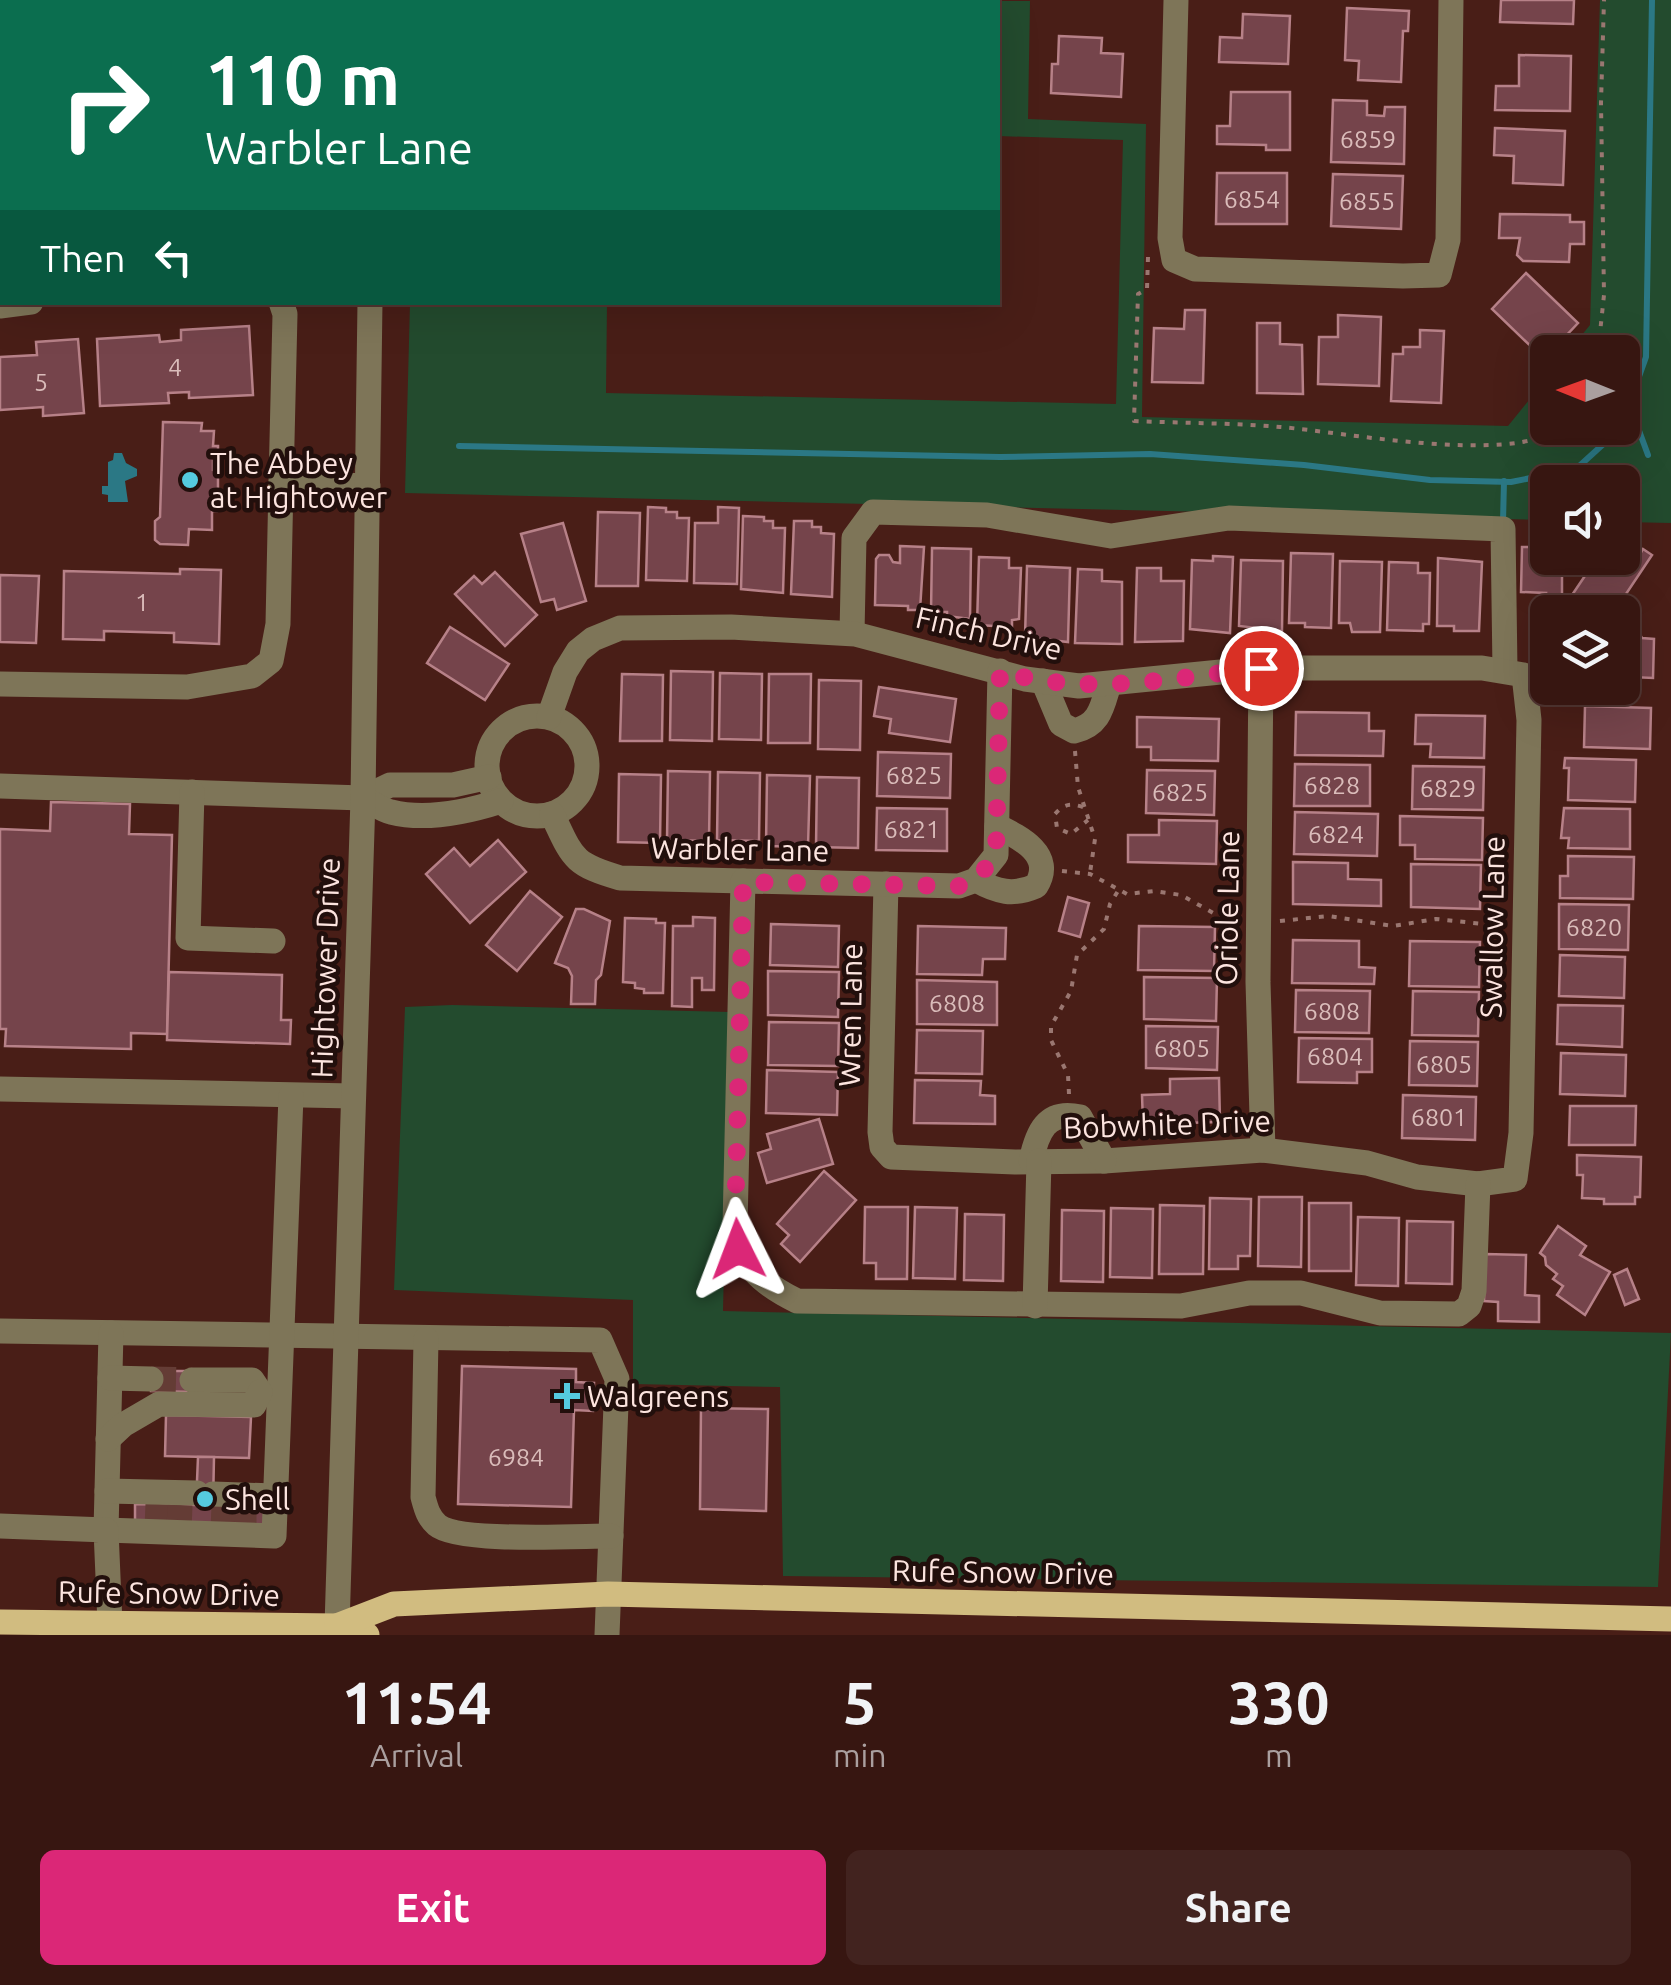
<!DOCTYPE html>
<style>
:root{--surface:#371611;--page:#42231f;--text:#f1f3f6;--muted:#aa9f9f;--line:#513531;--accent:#db2777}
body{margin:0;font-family:Ubuntu,sans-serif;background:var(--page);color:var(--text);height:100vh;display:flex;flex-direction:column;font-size:38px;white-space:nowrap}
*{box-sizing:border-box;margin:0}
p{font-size:32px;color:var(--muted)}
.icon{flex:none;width:55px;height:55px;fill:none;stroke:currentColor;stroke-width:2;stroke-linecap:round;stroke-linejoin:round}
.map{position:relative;height:1635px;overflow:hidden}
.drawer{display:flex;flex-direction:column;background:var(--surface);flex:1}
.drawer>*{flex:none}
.top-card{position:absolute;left:0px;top:0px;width:1000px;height:305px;box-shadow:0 10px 40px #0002,0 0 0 2px var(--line);background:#0b6e4f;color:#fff;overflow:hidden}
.needle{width:65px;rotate:271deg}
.buttons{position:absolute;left:1530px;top:335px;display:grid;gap:20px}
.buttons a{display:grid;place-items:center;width:110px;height:110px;border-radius:15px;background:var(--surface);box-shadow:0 10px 40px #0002,0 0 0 2px var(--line);font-size:50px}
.pin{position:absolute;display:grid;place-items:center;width:85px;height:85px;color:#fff;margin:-42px;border:5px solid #fff;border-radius:50%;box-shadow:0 2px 10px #0007}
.me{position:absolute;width:110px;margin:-55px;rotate:357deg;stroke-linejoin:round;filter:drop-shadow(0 0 8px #0008)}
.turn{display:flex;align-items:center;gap:35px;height:210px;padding:0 40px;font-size:45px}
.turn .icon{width:130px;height:130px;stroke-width:2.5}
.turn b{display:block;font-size:70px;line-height:85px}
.then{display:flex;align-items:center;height:95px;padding:0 40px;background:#0003;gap:20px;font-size:38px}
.eta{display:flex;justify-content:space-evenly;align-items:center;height:170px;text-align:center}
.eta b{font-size:60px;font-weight:700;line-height:70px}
.primary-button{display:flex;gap:20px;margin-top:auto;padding:20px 40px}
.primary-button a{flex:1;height:115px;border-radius:15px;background:var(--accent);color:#fff;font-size:40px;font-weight:700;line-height:115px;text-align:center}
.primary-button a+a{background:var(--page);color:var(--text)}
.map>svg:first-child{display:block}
.green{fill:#234b2e}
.water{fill:#2b7885}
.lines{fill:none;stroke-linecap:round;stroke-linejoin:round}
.stream{stroke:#2b7885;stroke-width:6}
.building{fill:#75444b;stroke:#b78188;stroke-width:2.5}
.minor-tunnel{stroke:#643c35;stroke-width:25;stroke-dasharray:25 12;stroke-linecap:butt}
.path{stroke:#9a7771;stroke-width:4;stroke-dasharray:5 8;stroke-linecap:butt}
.minor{stroke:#7e7558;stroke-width:25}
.major{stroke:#d1bc80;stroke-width:25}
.route{stroke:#db2777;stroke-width:18;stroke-dasharray:0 32.4}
.poi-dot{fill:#55cadf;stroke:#220f0c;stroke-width:4}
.labels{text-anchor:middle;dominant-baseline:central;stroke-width:9;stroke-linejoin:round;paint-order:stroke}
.number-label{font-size:25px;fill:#dabcba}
.poi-label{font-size:30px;fill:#fce4df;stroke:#220f0c;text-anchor:start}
.street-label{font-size:30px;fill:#fce4df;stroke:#220f0c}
</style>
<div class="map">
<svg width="1671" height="1635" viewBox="0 0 1671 1635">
<rect width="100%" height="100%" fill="#491e17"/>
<g class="green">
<path d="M419,0L1030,1L1028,119L1146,124L1142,417L1508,426L1547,378L1548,428H1622V352H1568L1590,325L1600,0H1671V523L1623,522L1622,482H1548L1547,520L405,493L410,303H607L606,393L1116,404L1123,140L998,136V2Z"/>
<path d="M452,1005L730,1012L723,1311L1671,1333L1658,1587L783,1576L780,1387L633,1384V1300L394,1290L405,1007Z"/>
</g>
<path class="water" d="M114,453H122L126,463L137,469V476L125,481L128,502H108V495L102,494V486H108V462L113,460Z"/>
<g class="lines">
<g class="stream">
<path d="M1634,398V417L1648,455"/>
<path d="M1622,424L1646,357L1652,0"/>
<path d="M459,446L1000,457L1150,454L1304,465L1430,480L1511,482L1576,469L1621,428"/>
<path d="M1503,522L1504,481"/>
</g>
</g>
<g class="building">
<path d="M1501,0H1574L1573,24L1500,22Z"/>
<path d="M1347,8L1409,11L1408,31H1403L1401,82L1358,80L1359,61L1345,60Z"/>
<path d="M1243,14L1290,16L1288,64L1219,62L1220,37L1242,38Z"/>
<path d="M1059,36L1102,38L1101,53L1123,54L1121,97L1051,93L1052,64H1058Z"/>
<path d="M1519,55L1571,56L1570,111L1495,110L1496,86H1519Z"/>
<path d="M1231,92H1290V150H1266V145L1217,144V126H1230Z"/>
<path d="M1333,100L1367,101V115L1384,116L1385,107H1405L1404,164L1331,162Z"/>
<path d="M1495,128L1565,131L1563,185L1513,183L1514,156L1494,155Z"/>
<path d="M1217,173H1287V224H1216Z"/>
<path d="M1333,174L1403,176L1401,229L1331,226Z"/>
<path d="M1500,214L1570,215V222H1584V244H1570L1569,262L1523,261L1517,255L1520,238H1499Z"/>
<path d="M1526,273L1578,323L1544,359L1492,309Z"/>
<path d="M1185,310H1205L1203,383L1152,382L1154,328L1184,329Z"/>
<path d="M1338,315L1381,317L1379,386L1318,384L1319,337H1338Z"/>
<path d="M1257,323H1280V344L1302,345L1303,394L1257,393Z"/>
<path d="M249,326L253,395L189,398V392L168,393L169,403L100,406L97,339L159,335L160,342L181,340V330Z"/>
<path d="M1420,330L1444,331L1441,403L1391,401L1393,354H1403V347H1420Z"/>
<path d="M78,339L84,413L43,416V407L0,410V357L37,355L36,342Z"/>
<path d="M163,422L202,423L201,431H214L213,446H218V461H213V470L218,471V490H213L212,496H218L217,511H212V530L189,529L188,545L160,544L155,540V521L160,517Z"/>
<path d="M648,507L666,508V512H677V518H689L687,581L646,580Z"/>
<path d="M718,507L739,508L737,584L694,583L695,523H718Z"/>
<path d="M598,512L640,513L638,586H596Z"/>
<path d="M743,516L764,517V521H773V528H785L783,593L741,589Z"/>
<path d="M794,521H812V527H821V533L834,534L832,597L791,594Z"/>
<path d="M563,523L586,601L557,610L554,599L541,602L521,534Z"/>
<path d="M1532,528H1548V558H1574V572H1562V598H1545L1546,593L1521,592L1522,547H1532Z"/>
<path d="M1622,545L1639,556L1643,549L1652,555L1614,612L1570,611L1574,605L1568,601L1597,558H1622Z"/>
<path d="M900,546L924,547L920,610H908V606L875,605L876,559L879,555H889L893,562L900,563Z"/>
<path d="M932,548L971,549L970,619L947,616V612H931Z"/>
<path d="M1291,553L1333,554L1331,628L1305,627V623H1289Z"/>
<path d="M1213,556L1233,557L1230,633L1190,629L1192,560L1213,561Z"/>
<path d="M979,557L1009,558V568H1021L1019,619L1012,620V627L977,625Z"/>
<path d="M1438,558L1482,562L1479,631H1454V626H1437Z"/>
<path d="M1241,560L1283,561L1282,631L1239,626Z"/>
<path d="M1340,561L1382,562L1380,632H1352L1350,623H1339Z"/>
<path d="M1389,562L1418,563V573H1430L1429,624H1423V631L1387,630Z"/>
<path d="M1027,566L1070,568L1068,642L1025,637Z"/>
<path d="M1137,568H1161V581H1184L1183,641L1135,642Z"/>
<path d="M180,569L221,570L219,644L174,642V633L104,631V640L63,639L64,571L180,574Z"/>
<path d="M1078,569L1102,570V581L1122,582V644L1075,643Z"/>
<path d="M495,572L537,615L505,646L455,594L474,576L482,584Z"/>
<path d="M0,575L39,576L36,643L0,642Z"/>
<path d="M1634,625L1642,638L1654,639L1653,678L1632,677V691L1593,690V688H1622V632Z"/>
<path d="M450,627L509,664L485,700L427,663Z"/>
<path d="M671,671L713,672L712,741L670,740Z"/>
<path d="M720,673L762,674L761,740L719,739Z"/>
<path d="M622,674L663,675L662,741H620Z"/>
<path d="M769,674H811L810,743H768Z"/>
<path d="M819,680L861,681L860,750L818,749Z"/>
<path d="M879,687L956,699L950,742L889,733L891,719L874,716Z"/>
<path d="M1585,706L1651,708L1650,749L1584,747Z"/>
<path d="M1296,712L1369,713V731H1384L1383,756L1295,755Z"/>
<path d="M1416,715L1485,716L1484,758L1430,757L1431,744H1415Z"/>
<path d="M1137,717L1219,719L1218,761L1151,760V747H1137Z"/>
<path d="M878,752L951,754L950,798L877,796Z"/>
<path d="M1565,758L1636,760L1635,802L1568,800L1569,768H1564Z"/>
<path d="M1295,764L1370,765V806H1294Z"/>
<path d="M1413,766L1484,767L1483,810L1412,809Z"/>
<path d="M1147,770L1215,771L1214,815L1146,813Z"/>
<path d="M668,771L710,772L709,841L667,840Z"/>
<path d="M718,772L760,773L759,841L717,840Z"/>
<path d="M619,774L661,775L660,843L618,842Z"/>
<path d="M767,775L810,776L808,847L766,846Z"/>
<path d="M817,777L859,778L858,848L816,847Z"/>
<path d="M51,802L130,804L129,834L172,835L167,1034L131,1033V1049L5,1046L6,1029H0V829L50,831Z"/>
<path d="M877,808L947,809V851L876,850Z"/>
<path d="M1564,808L1630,809V849L1568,848L1569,838H1561Z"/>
<path d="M1295,812L1378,814L1377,856L1294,854Z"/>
<path d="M1400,816L1483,818L1482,860L1415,859V845H1400Z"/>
<path d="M1159,820L1217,821L1216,864L1128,862V835H1159Z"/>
<path d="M498,840L526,872L470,923L426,874L454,848L470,866Z"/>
<path d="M1568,856L1634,857L1633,899L1560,898V876H1568Z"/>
<path d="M1293,862L1348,863V879L1381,880V906L1293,904Z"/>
<path d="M1411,864L1481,865L1480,909L1411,907Z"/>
<path d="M530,891L562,917L517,971L486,945Z"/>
<path d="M1068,897L1089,903L1080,937L1059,931Z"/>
<path d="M1559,904L1629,905L1628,950L1559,949Z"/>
<path d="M576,909H584L610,921L601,975L596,980L595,1004H571L572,976L568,968L555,963Z"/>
<path d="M693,917L715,918L714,990H702V978H692V1007L672,1006L673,926H693Z"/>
<path d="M625,918L656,919V923H665L663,993H644V989L635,988V983L623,982Z"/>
<path d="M771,924L839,926L838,967L770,965Z"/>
<path d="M918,926L1006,928L1005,959H983L982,975L917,974Z"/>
<path d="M1139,926L1215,927L1214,971L1138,970Z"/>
<path d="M1293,940L1359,941V967L1375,968L1374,984L1292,983Z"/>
<path d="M1410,941L1480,942L1479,987L1409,986Z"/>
<path d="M1560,955L1625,957L1624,998L1559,996Z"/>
<path d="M768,971L839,972L838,1017L768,1015Z"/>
<path d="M169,972L282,975L281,1020H291L290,1044L167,1040Z"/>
<path d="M1144,977L1217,978L1216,1021L1144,1019Z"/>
<path d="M917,980L997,982V1025L917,1024Z"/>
<path d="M1296,990L1370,991L1369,1033L1295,1032Z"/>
<path d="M1413,991L1479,992L1478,1036L1412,1035Z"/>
<path d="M1558,1005L1623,1006L1622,1047L1557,1044Z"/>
<path d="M769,1022L839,1023L838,1066L768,1065Z"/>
<path d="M1146,1026L1218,1027L1217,1070L1146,1068Z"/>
<path d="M917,1030L983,1031L982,1074L916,1073Z"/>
<path d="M1299,1038L1372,1039V1072H1357V1083L1298,1082Z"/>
<path d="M1410,1041L1478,1042L1477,1086L1409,1085Z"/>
<path d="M1561,1053L1626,1055L1625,1096L1560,1094Z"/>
<path d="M767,1070L838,1072L837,1115L766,1113Z"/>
<path d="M1219,1078L1220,1122L1143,1124L1142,1095L1170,1094V1079Z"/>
<path d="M915,1080L981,1081L980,1095L995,1096V1124L914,1123Z"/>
<path d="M1403,1095L1476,1097L1475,1140L1402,1138Z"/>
<path d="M1570,1106H1636L1635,1145H1569Z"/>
<path d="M819,1119L833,1164L767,1183L758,1153L771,1149L767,1134Z"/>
<path d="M1577,1155L1641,1157L1640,1197H1635V1204H1604V1199L1582,1198L1583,1175H1577Z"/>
<path d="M824,1171L856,1200L800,1262L781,1244L789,1235L777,1224Z"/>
<path d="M1259,1197H1302L1301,1267L1258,1266Z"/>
<path d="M1210,1198L1251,1199L1250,1256H1238V1269H1209Z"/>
<rect x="1309" y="1203" width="42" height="68"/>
<path d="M1160,1205L1204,1206L1203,1274H1159Z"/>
<path d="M865,1207H908L907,1279H876V1263H864Z"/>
<path d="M915,1207L957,1208L955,1279L913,1278Z"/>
<path d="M1111,1208L1153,1209L1152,1278L1110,1277Z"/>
<path d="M1062,1210L1104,1211L1103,1282L1061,1281Z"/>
<path d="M965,1214L1004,1215L1003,1281L964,1280Z"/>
<path d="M1358,1217L1399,1218L1398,1286L1356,1285Z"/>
<path d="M1407,1221L1453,1222L1452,1284L1406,1283Z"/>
<path d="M1558,1226L1586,1246L1580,1255L1610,1272L1585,1315L1557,1295L1563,1286L1553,1279L1557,1274L1546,1265L1545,1257L1540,1253Z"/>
<path d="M1485,1254L1526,1255L1525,1295L1539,1296V1322L1498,1321V1302L1484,1301Z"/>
<path d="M1627,1269L1639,1299L1625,1305L1614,1275Z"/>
<path d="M462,1366L576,1369V1382L594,1383L593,1411L574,1410L571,1507L458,1504Z"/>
<path d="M151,1371H192V1392L151,1391Z"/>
<path d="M701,1408L768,1409L766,1511L700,1509Z"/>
<path d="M166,1415L251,1417L249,1458L165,1456Z"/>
<path d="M198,1457H214L213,1506L265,1507V1532L135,1528V1504L196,1505Z"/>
</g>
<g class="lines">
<g class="minor-tunnel">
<path d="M151,1379L192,1380"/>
<path d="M157,1529L158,1504"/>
<path d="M179,1530L180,1505"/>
<path d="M223,1531L224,1506"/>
<path d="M244,1531V1507"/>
</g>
<g class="path">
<path d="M1148,257L1147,289L1138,294L1134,421C1183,423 1232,423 1280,427C1344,432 1511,465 1561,428"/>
<path d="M1598,352L1604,295L1601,103L1604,0"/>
<path d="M1075,751L1078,787L1095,839L1090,873"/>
<path d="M1083,807C1070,803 1064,804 1055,814L1057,828L1071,834L1088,820"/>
<path d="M1062,871L1090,874L1127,894L1154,891L1181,895L1217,915L1235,920"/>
<path d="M1280,921L1328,916L1393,926L1436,919L1503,926"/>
<path d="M1069,1094L1068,1075L1051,1040V1026L1071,991L1077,955L1104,929L1110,904L1118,891"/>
</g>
<g class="minor">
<path d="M1176,0L1170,238L1174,260L1195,269L1403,276L1439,275L1448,240L1451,0"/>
<path d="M375,2L376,0"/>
<path d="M0,129H2"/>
<path d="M281,302L285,314L281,483"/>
<path d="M0,306L31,302"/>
<path d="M852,633L854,538L873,512L987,515L1111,536L1229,518L1503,529L1505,670"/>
<path d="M1261,668L1258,982L1263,1150"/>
<path d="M1043,681L1061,724L1074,731C1100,725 1102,707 1109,684"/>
<path d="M0,684L187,687L252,676L271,661L278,624L281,483L368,486"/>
<circle cx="537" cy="766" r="50"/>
<path d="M549,717L565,672L578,651L593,639L620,628L731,627L855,634L1025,679L1079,686L1261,668H1482L1524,675L1529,720L1521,1133L1515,1179L1478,1184L1417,1177L1367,1163L1263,1150L1104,1161L1015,1162L891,1157L882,1147L880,1132L886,884"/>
<path d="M0,786L363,798L390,785H453L489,777"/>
<path d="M192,792L188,938L273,941"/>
<path d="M363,798C371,802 382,810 391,812C427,821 467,812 501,801"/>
<path d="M552,814C573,858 572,864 620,878L959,886L976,880L996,855L1000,671"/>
<path d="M976,880C997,892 1013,896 1036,886C1055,855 1021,838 997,826"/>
<path d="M743,881L735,1226C740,1265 762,1284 797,1301L1181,1306L1249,1293H1301L1380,1313L1459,1314L1469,1306L1474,1291L1478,1184"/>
<path d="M0,1089L353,1096"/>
<path d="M1031,1161C1037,1133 1046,1109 1080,1117L1104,1161"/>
<path d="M1035,1306L1039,1161"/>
<path d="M0,1331L600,1340L617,1379L607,1635"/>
<path d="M111,1333L106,1530L274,1536L291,1096"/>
<path d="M426,1339L423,1497C426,1508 428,1517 437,1525C458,1543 577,1536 611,1536"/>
<path d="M110,1378L151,1379"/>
<path d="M192,1380H252L260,1392"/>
<path d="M108,1439L123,1425L159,1404L254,1405L260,1392"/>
<path d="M107,1491L197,1493"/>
<path d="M213,1494L275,1496"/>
<path d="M0,1526L106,1530L110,1624"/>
<path d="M337,1626L363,798L370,302"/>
</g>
<g class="major">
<path d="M0,1622L337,1626L367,1635"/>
<path d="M337,1626L394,1604L608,1594L1671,1619"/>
</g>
</g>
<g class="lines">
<path class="route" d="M738,1249L735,1226L743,882L959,886L976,880L996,855L1000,671C1085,697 1174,678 1261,668"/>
</g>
<g class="poi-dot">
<circle cx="190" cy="480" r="10"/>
<path d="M562 1381h10v10h10v10h-10v10h-10v-10h-10v-10h10z"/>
<circle cx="205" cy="1499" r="10"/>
</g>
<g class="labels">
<g class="number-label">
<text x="1368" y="139">6859</text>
<text x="1252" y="199">6854</text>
<text x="1367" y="201">6855</text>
<text x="175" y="367">4</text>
<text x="41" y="382">5</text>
<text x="142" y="602">1</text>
<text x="914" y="775">6825</text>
<text x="1332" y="785">6828</text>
<text x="1448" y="788">6829</text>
<text x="1180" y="792">6825</text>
<text x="912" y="829">6821</text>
<text x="1336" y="834">6824</text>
<text x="1594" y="927">6820</text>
<text x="957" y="1003">6808</text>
<text x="1332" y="1011">6808</text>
<text x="1182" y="1048">6805</text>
<text x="1335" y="1056">6804</text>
<text x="1444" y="1064">6805</text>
<text x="1439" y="1117">6801</text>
<text x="516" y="1457">6984</text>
</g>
<g class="poi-label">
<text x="210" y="463">The Abbey<tspan x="210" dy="34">at Hightower</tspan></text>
<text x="587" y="1396">Walgreens</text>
<text x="225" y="1499">Shell</text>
</g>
<g class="street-label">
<text transform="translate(989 633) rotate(13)">Finch Drive</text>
<text transform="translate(740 849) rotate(1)">Warbler Lane</text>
<text transform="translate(1227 908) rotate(-89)">Oriole Lane</text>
<text transform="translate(1492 927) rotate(-89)">Swallow Lane</text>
<text transform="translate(325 968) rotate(-88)">Hightower Drive</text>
<text transform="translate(850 1015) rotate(-89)">Wren Lane</text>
<text transform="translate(1167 1124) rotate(-2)">Bobwhite Drive</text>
<text transform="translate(1003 1572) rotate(1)">Rufe Snow Drive</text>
<text transform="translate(169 1593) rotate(1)">Rufe Snow Drive</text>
</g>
</g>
</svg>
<div class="buttons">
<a><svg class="needle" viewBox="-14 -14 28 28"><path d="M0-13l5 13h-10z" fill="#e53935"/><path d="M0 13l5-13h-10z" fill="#aa9f9f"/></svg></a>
<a><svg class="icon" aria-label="sound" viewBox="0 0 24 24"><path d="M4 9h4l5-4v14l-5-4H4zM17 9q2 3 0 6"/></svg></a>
<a><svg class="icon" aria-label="layers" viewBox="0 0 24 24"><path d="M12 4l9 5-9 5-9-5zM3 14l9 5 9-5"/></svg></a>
</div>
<div class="pin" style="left:1261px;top:668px;background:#d93025"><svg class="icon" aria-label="arrive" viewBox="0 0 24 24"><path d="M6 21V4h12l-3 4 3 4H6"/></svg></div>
<svg class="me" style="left:738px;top:1249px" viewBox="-20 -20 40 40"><path d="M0-17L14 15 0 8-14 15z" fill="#db2777" stroke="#fff" stroke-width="4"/></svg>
<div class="top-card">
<div class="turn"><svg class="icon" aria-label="right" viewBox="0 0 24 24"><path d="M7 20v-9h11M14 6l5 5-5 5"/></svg><div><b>110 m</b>Warbler Lane</div></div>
<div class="then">Then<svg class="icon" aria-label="left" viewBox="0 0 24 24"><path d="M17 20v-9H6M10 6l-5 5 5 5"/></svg></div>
</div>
</div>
<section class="drawer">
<div class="eta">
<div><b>11:54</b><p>Arrival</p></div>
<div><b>5</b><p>min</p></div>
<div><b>330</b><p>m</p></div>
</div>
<div class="primary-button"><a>Exit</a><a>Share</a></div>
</section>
